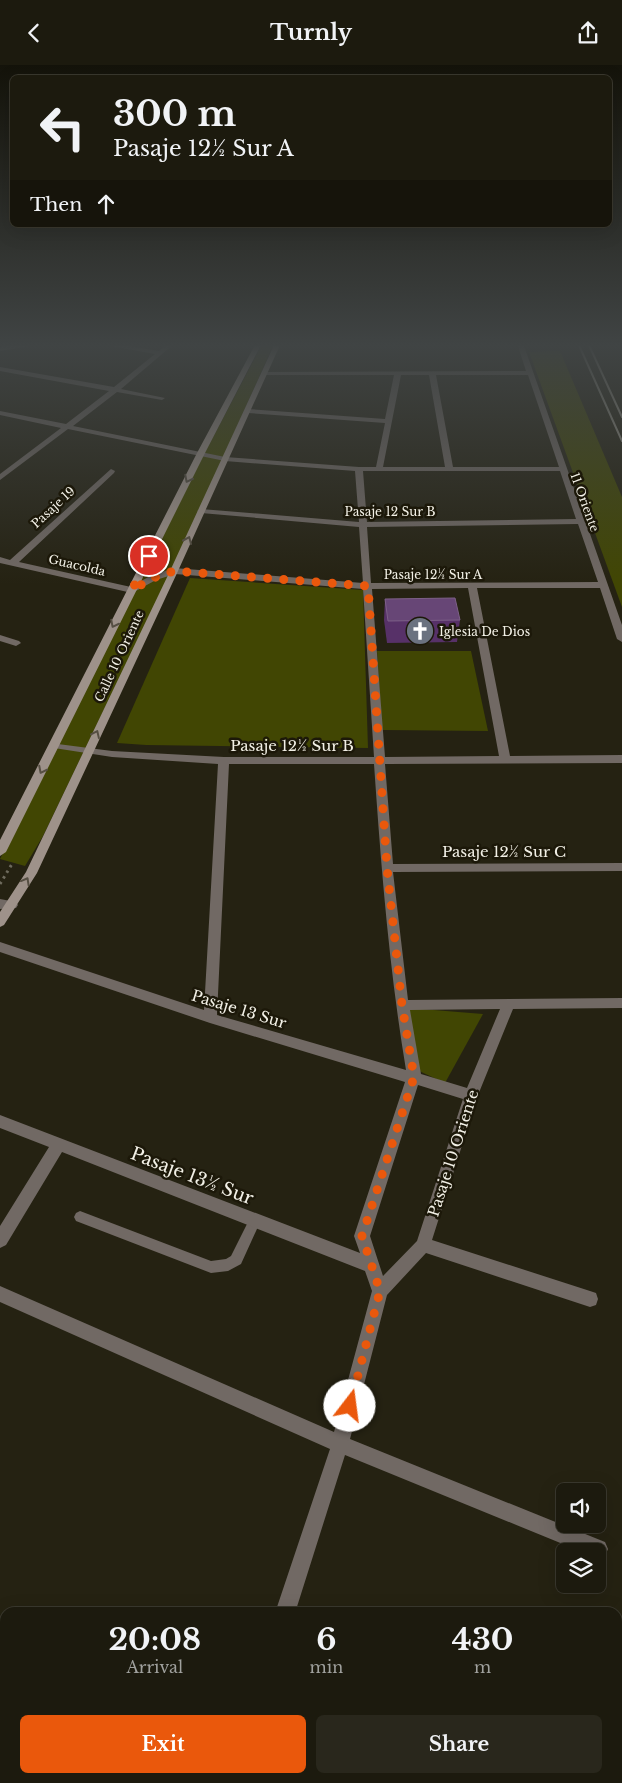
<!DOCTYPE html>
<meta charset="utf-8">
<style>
:root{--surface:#1c1a0e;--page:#29271c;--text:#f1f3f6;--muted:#a0a19e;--line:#3a382e;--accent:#ea580c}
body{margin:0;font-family:"Libre Baskerville",serif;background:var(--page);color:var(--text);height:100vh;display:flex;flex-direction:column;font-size:19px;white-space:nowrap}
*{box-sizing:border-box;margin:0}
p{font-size:16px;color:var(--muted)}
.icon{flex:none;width:28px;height:28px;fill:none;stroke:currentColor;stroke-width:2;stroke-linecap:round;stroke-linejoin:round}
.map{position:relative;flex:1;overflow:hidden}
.drawer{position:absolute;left:0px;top:1542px;width:622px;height:176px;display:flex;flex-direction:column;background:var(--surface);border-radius:15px 15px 0 0;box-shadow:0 5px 20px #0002,0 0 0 1px var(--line)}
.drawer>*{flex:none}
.hud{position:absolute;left:10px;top:10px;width:602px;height:152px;border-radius:8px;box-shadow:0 5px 20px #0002,0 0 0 1px var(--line);background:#1c1a0e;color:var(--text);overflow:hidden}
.tools{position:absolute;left:556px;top:1418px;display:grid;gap:10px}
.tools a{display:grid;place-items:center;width:50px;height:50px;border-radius:8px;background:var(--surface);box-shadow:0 5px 20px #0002,0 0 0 1px var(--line);font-size:25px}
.pin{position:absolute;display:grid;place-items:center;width:42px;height:42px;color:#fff;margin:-21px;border:2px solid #fff;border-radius:50%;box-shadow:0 1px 5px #0007}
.me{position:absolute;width:55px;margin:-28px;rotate:15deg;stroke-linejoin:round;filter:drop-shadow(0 0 4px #0008)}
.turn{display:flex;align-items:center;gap:18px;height:105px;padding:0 20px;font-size:22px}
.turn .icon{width:65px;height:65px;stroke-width:2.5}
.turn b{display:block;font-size:35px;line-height:42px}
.then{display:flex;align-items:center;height:48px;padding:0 20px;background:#0003;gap:10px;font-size:19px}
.eta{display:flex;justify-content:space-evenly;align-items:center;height:85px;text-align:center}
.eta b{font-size:30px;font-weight:800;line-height:35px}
.cta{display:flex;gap:10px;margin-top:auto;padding:10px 20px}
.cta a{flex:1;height:58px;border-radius:8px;background:var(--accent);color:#fff;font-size:20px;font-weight:800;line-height:58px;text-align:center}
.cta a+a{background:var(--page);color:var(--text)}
header{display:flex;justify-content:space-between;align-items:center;height:65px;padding:0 20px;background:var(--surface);font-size:22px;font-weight:800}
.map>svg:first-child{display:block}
.green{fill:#414603}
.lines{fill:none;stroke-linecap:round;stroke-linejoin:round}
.path{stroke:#6e6b5d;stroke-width:3;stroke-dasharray:2.5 4;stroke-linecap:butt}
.service{fill:#716964;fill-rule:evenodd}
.minor{fill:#716964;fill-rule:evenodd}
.secondary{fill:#9e928a;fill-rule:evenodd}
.rail{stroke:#989589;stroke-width:2}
.wall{fill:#573168}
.building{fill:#674676;stroke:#7d6088}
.oneway{stroke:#564f43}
.route{stroke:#ea580c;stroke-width:9;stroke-dasharray:0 16.2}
.labels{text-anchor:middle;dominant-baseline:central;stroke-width:5;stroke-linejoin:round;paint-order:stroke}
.far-street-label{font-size:12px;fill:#f2f0e6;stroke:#1c1809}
.far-poi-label{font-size:12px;fill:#f2f0e6;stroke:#1c1809;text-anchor:start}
.street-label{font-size:15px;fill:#f2f0e6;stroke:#1c1809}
.near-street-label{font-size:18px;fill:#f2f0e6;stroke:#1c1809}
</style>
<header><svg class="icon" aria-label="back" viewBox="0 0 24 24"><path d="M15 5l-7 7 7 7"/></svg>Turnly<svg class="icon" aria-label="share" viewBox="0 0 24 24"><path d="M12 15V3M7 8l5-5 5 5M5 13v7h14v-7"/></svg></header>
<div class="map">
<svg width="622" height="1718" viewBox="0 0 622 1718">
<rect width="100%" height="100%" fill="#252212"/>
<g class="green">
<path d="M263,278H274L200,446L43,771L25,801L0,794L203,391Z"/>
<path d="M560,286L622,432V542L529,287Z"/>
<path d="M190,513L363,525L368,683L146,680L117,678Z"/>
<path d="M377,586H471L488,666L382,665Z"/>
<path d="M409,943L483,949L445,1018L417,1005Z"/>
</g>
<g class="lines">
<path class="path" d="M0,819L12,799"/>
<path class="service" d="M80,1146L211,1196L226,1194L231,1191L251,1151L255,1149L259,1151L261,1155L241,1199L228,1206L211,1208L76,1156L74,1152L76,1148Z"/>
<g class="minor">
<path d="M29,278H49L0,286V282Z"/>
<path d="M94,278H111L159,286L168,278H175L121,324L165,333L162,335L117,327L73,361L225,392L359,402H376L385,358L248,348L244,346L248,344L385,354L394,310H264L262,309V307L526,306L517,278H523L622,560V577L617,574L600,523H477L510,691L622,690V698L385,699L393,799L622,798V806L393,807L408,935L622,933V943L513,944L478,1030L432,1175L590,1226L596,1228L598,1234L596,1240L590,1242L426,1188L387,1230L350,1374L605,1477L608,1484L605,1491L598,1494V1486H580L345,1390L295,1548H275L330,1384L0,1237V1221L334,1367L372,1226L365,1206L62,1087L6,1180L0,1183V1161L49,1082L0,1063V1050L360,1188L354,1171L405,1017L210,958L0,887V877L204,945L218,699L112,692L54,683L49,680L50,678L112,686L224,692H374L363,524L175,509L156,515L132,528L0,498V492L10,495L111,404L115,406L114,408L19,497L131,522L150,511L174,503L363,518L359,462L201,448L197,446L201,444L359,457L355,406L225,396L68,364L0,415V409L61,363L0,350V346L66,359L109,326L0,306V302L114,322L155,289ZM401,310H429L445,402H383ZM436,310H528L559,402H453ZM363,406H560L576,454L367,457ZM578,459L598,517L371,518L367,462ZM468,523L499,691L385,692L372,524ZM229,699H374C381,801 389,903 406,1005L217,950ZM500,944L467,1023L421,1009L410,945ZM418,1020L463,1034L417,1176L383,1211L370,1171Z"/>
<path d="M0,570L19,576L21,578L16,581L0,576Z"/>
<path d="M0,834L16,837L18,840L16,843L0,844Z"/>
<path d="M220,1714H242L241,1718H219Z"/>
</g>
<g class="secondary">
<path d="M256,278H262L205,388L6,787L0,791V775L197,388Z"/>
<path d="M275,278H281L178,506L37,808L4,860L0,862V847L26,807L170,506Z"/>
<path d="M0,1603L5,1605V1625L0,1623Z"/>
<path d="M191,1714H219L221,1718H193Z"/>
</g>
<g class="rail">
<path d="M578,278L622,376"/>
<path d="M588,278L622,352"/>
</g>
</g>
<path class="wall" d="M385,534L460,555L457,577L387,578L384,555Z"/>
<path class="building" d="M455,533L460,555L388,556L385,534Z"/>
<defs><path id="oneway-chevron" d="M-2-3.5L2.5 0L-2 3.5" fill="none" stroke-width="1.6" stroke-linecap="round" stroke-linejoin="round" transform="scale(1.25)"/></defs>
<g class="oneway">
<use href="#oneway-chevron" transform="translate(188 414) rotate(117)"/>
<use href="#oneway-chevron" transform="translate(188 475) rotate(-66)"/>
<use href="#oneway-chevron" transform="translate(114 559) rotate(117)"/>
<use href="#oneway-chevron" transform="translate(96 669) rotate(-65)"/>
<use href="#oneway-chevron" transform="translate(42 705) rotate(117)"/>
<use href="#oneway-chevron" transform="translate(26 816) rotate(-61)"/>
</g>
<linearGradient id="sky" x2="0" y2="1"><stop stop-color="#14130a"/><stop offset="0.54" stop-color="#404444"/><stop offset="1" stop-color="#404444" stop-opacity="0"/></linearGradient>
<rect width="622" height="519" fill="url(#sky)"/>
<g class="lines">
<path class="route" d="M149,491L132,525L153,513L174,506L368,521L387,803L402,940L414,1012L362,1171L380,1226L350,1341"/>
</g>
<defs>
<symbol id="church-disc" viewBox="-11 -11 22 22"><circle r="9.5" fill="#6b7280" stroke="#1c1809"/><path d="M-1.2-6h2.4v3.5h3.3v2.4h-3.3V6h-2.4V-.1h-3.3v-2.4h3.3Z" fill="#fff"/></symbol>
</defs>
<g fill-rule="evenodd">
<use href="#church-disc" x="404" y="550" width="32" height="32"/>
</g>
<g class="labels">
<g class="far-street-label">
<text transform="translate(585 437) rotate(70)">11 Oriente</text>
<text transform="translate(53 442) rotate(-43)">Pasaje 19</text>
<text x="390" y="446">Pasaje 12 Sur B</text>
<text transform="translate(77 500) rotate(13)">Guacolda</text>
<text x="433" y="509">Pasaje 12½ Sur A</text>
<text transform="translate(119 591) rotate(-65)">Calle 10 Oriente</text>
</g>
<g class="far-poi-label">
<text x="439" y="566">Iglesia De Dios</text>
</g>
<g class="street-label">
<text x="292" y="680">Pasaje 12½ Sur B</text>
<text x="504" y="786">Pasaje 12½ Sur C</text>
<text transform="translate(239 944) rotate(17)">Pasaje 13 Sur</text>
<text transform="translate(453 1088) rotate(-72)">Pasaje 10 Oriente</text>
</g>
<g class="near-street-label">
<text transform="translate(192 1111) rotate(21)">Pasaje 13½ Sur</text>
</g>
</g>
</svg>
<div class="tools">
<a><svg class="icon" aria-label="sound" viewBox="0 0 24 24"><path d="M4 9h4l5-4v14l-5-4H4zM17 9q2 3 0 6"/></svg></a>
<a><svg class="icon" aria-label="layers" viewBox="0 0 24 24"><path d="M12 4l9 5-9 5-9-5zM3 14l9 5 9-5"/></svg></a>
</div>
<div class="pin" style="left:149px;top:491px;background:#d93025"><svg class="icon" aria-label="arrive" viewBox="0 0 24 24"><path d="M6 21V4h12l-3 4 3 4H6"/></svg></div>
<svg class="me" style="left:350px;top:1341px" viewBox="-20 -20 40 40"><circle r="19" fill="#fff"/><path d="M0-13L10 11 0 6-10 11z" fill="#ea580c"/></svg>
<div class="hud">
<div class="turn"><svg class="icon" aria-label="left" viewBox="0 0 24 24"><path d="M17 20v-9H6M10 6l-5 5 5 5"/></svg><div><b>300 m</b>Pasaje 12½ Sur A</div></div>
<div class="then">Then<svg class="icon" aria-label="ahead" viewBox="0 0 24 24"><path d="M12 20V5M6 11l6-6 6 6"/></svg></div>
</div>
<section class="drawer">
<div class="eta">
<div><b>20:08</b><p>Arrival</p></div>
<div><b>6</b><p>min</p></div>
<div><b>430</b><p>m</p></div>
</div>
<div class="cta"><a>Exit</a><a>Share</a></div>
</section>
</div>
